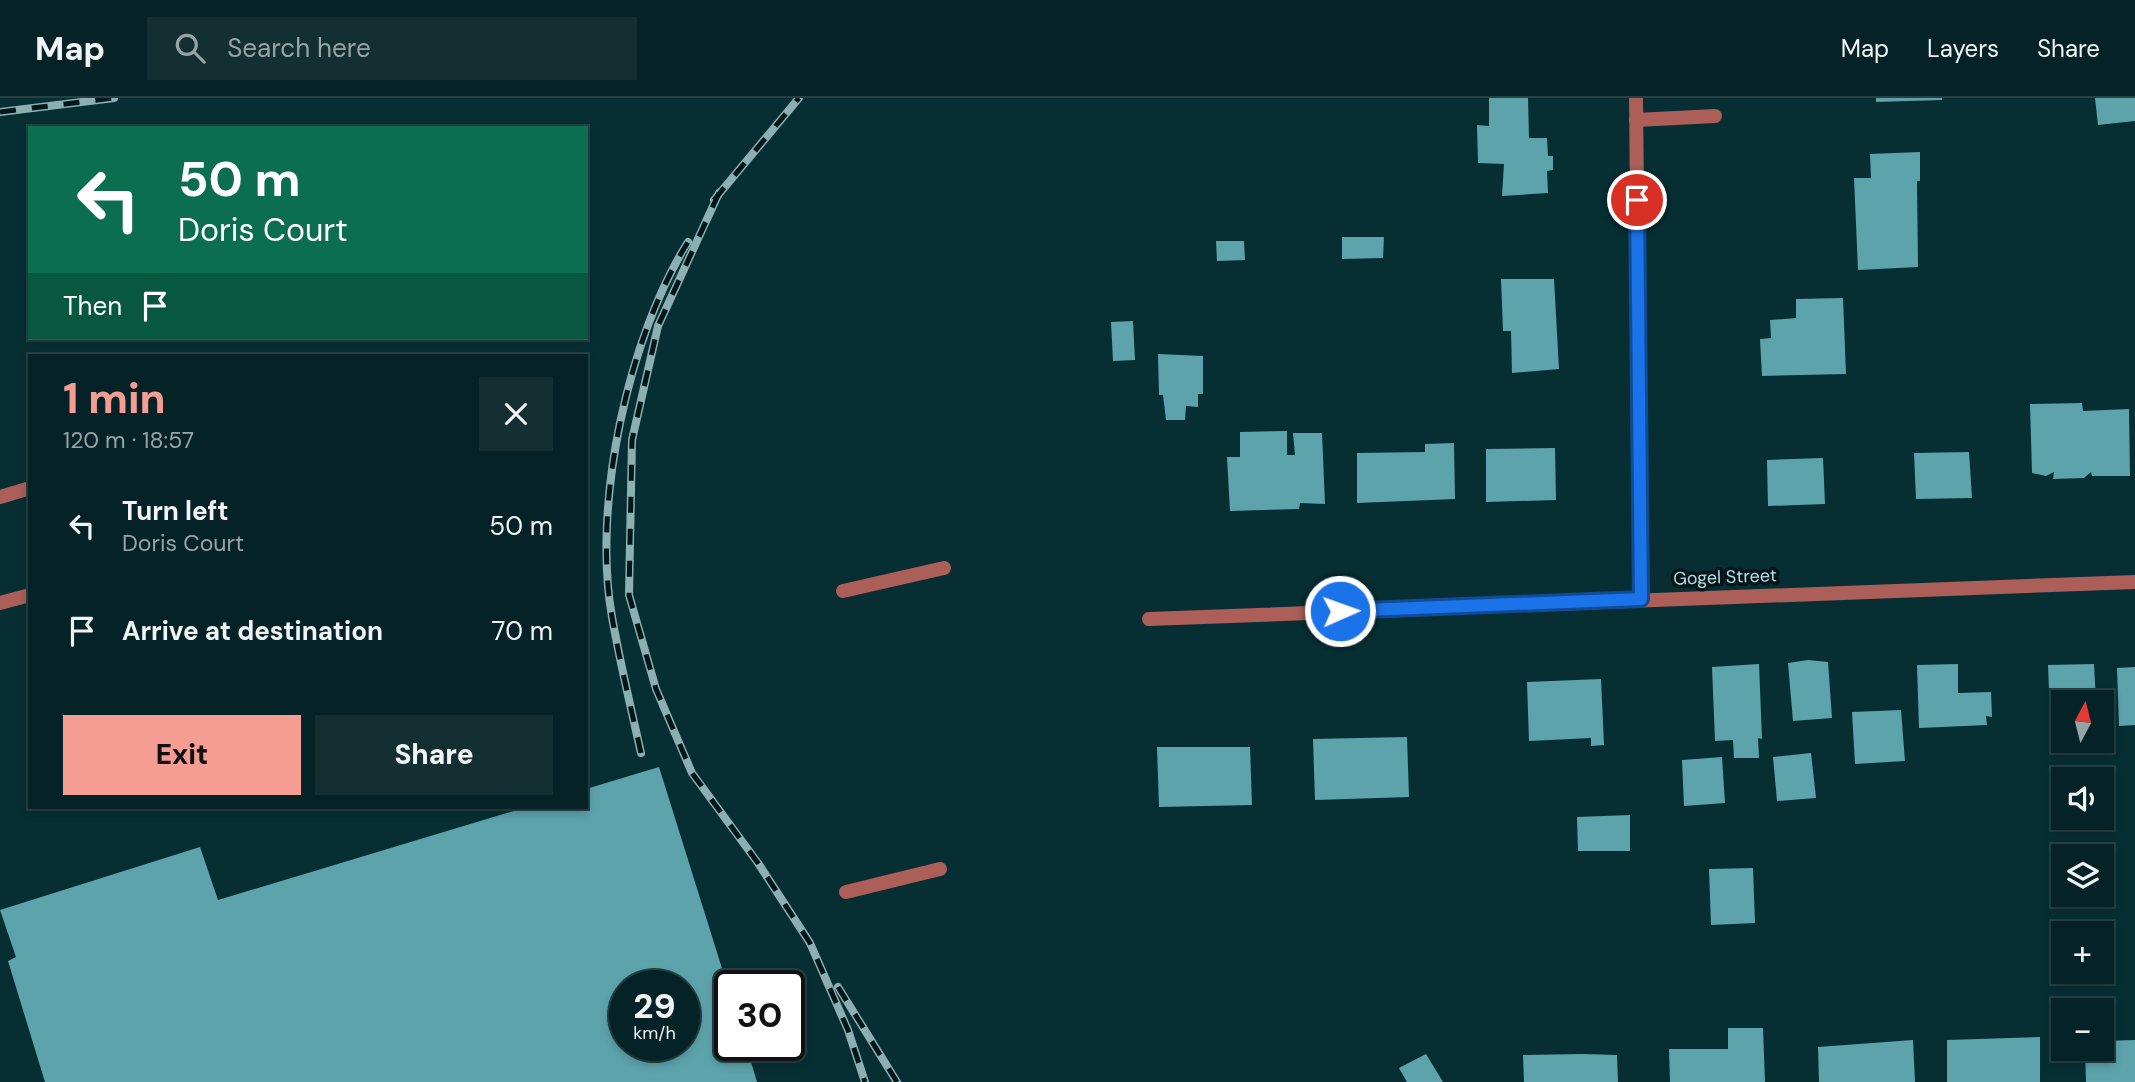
<!DOCTYPE html>
<meta charset="utf-8">
<style>
:root{--surface:#052326;--page:#132f32;--text:#f1f3f6;--muted:#97a4a7;--line:#264043;--accent:#f59c93}
body{margin:0;font-family:"DM Sans",sans-serif;background:var(--page);color:var(--text);height:100vh;display:flex;flex-direction:column;font-size:26px;white-space:nowrap}
*{box-sizing:border-box;margin:0}
p{font-size:23px;color:var(--muted)}
.icon{flex:none;width:38px;height:38px;fill:none;stroke:currentColor;stroke-width:2;stroke-linecap:round;stroke-linejoin:round}
.map{position:relative;flex:1;overflow:hidden}
.details{position:absolute;left:28px;top:256px;width:560px;height:455px;display:flex;flex-direction:column;background:var(--surface);border-radius:0px;box-shadow:0 4px 10px #0003,0 0 0 2px var(--line)}
.details>*{flex:none}
.hud{position:absolute;left:28px;top:28px;width:560px;height:214px;border-radius:0px;box-shadow:0 4px 10px #0003,0 0 0 2px var(--line);background:#0b6e4f;color:#fff;overflow:hidden}
.needle{width:46px;rotate:7deg}
.buttons{position:absolute;left:2051px;top:592px;display:grid;gap:14px}
.buttons a{display:grid;place-items:center;width:63px;height:63px;border-radius:0px;background:var(--surface);box-shadow:0 4px 10px #0003,0 0 0 2px var(--line);font-size:35px}
.speed{position:absolute;left:609px;top:872px;display:flex;gap:14px;font-size:35px;font-weight:700;text-align:center}
.speed>*{display:grid;place-content:center;width:91px;height:91px;border-radius:50%;background:var(--surface);box-shadow:0 4px 10px #0003,0 0 0 2px var(--line);line-height:1}
.speed small{font-size:18px;font-weight:400}
.speed .limit{border:4px solid #111;border-radius:10px;background:#fff;color:#111}
.pin{position:absolute;display:grid;place-items:center;width:60px;height:60px;color:#fff;margin:-30px;border:4px solid #fff;border-radius:50%;box-shadow:0 2px 7px #0007}
.me{position:absolute;width:77px;margin:-38px;rotate:88deg;stroke-linejoin:round;filter:drop-shadow(0 0 5px #0008)}
.turn{display:flex;align-items:center;gap:24px;height:147px;padding:0 35px;font-size:32px}
.turn .icon{width:91px;height:91px;stroke-width:2.5}
.turn b{display:block;font-size:49px;line-height:60px}
.then{display:flex;align-items:center;height:66px;padding:0 35px;background:#0003;gap:14px;font-size:26px}
.round{display:grid;place-items:center;flex:none;width:74px;height:74px;border-radius:0px;background:var(--page)}
.summary{display:flex;align-items:center;justify-content:space-between;height:119px;padding:0 35px}
h1{font-size:42px;font-weight:800;line-height:52px;color:var(--accent)}
.button{display:flex;gap:14px;margin-top:auto;padding:14px 35px}
.button a{flex:1;height:80px;border-radius:0px;background:var(--accent);color:#111;font-size:28px;font-weight:800;line-height:80px;text-align:center}
.button a+a{background:var(--page);color:var(--text)}
ul{padding:0;list-style:none}
li{display:flex;align-items:center;gap:21px;height:105px;padding:0 35px}
li div{flex:1}
li b{display:block;font-size:26px}
li em{font-style:normal}
header{display:flex;align-items:center;gap:42px;box-sizing:border-box;height:98px;padding:0 35px;background:var(--surface);border-bottom:2px solid var(--line)}
header strong{font-size:33px}
nav{display:flex;gap:38px;margin-inline-start:auto;font-size:24px}
.search{width:490px;height:63px;background:var(--page);display:flex;align-items:center;gap:18px;box-sizing:border-box;padding:0 24px;border-radius:0px;color:var(--muted);font-size:26px}
.map>svg:first-child{display:block}
.building{fill:#5da3ac;fill-rule:evenodd}
.lines{fill:none;stroke-linecap:round;stroke-linejoin:round}
.service{stroke:#ab5f58;stroke-width:14}
.minor{stroke:#ab5f58;stroke-width:14}
.rail-casing{stroke:#8cafb3;stroke-width:8}
.rail{stroke:#001619;stroke-width:5;stroke-dasharray:16;stroke-linecap:butt}
.route-casing{stroke:#114b97;stroke-width:18}
.route{stroke:#1a73e8;stroke-width:12}
.labels{text-anchor:middle;dominant-baseline:central;stroke-width:7;stroke-linejoin:round;paint-order:stroke}
.street-label{font-size:18px;fill:#badce0;stroke:#001619}
</style>
<header>
<strong>Map</strong>
<div class="search"><svg class="icon" aria-label="search" viewBox="0 0 24 24"><circle cx="10" cy="10" r="6"/><path d="M15 15l6 6"/></svg>Search here</div>
<nav><a>Map</a><a>Layers</a><a>Share</a></nav>
</header>
<div class="map">
<svg width="2135" height="984" viewBox="0 0 2135 984">
<rect width="100%" height="100%" fill="#072f33"/>
<g class="building">
<path d="M1489,0H1528L1529,40H1547L1548,58H1553V72L1547,73L1548,95L1502,98L1504,66L1478,65L1477,27L1489,28Z"/>
<path d="M1876,0H1942V2L1876,4Z"/>
<path d="M2095,0H2135V23L2098,27Z"/>
<path d="M1920,54V83H1917L1918,169L1858,172L1854,80H1871L1870,56Z"/>
<path d="M1342,139H1384L1383,160L1342,161Z"/>
<path d="M1216,143H1244L1245,162L1217,163Z"/>
<path d="M1501,181H1554L1559,271L1512,275L1511,233H1503Z"/>
<path d="M1843,200L1846,276L1762,278L1760,241L1771,240L1770,222L1796,220V201Z"/>
<path d="M1133,223L1135,262L1113,263L1111,224Z"/>
<path d="M1158,256L1203,258V296H1198V309L1186,308L1185,322H1166L1163,297H1159Z"/>
<path d="M2082,305L2083,313L2129,311L2130,378H2092L2091,374L2084,380L2053,381L2054,374L2046,378L2032,375L2030,306Z"/>
<path d="M1287,333V357H1295L1293,335H1322L1325,406L1300,405L1299,411L1230,413L1227,359H1240V334Z"/>
<path d="M1454,345L1455,401L1357,405V355L1425,354V346Z"/>
<path d="M1555,350L1556,402L1486,404V351Z"/>
<path d="M1969,354L1972,400L1916,401L1914,355Z"/>
<path d="M1823,360L1825,406L1768,408L1767,362Z"/>
<path d="M1808,562L1828,564L1832,620L1793,623L1788,565Z"/>
<path d="M1759,566L1762,641L1758,640L1759,660H1734L1733,642L1715,643L1712,569Z"/>
<path d="M1958,566V595L1991,594L1992,619L1986,618L1987,627L1919,630L1917,567Z"/>
<path d="M2094,566L2096,604H2063V643L2051,644L2048,567Z"/>
<path d="M2135,569V627L2119,628L2117,570Z"/>
<path d="M1601,581L1604,647L1591,648V640L1529,643L1527,584Z"/>
<path d="M1901,612L1905,663L1855,666L1852,614Z"/>
<path d="M1407,639L1409,699L1315,702L1313,641Z"/>
<path d="M1157,649H1250L1252,707L1159,709Z"/>
<path d="M1811,655L1816,700L1777,703L1773,659Z"/>
<path d="M1722,659L1725,705L1684,708L1682,662Z"/>
<path d="M659,669L730,896V947H746L757,984H45L8,863L16,859L0,812L200,749L218,802L527,709H586V691ZM625,887H684V947H625Z"/>
<path d="M1630,717V753H1578L1577,719Z"/>
<path d="M1753,770L1755,825L1711,827L1709,771Z"/>
<path d="M1728,930H1763L1765,984H1670L1669,951H1728Z"/>
<path d="M2040,939V984H1947V942Z"/>
<path d="M1913,942L1915,984H1819L1818,949Z"/>
<path d="M2135,942V984H2086L2085,950H2102V943Z"/>
<path d="M1426,956L1443,984H1407L1399,970Z"/>
<path d="M1583,956L1617,957L1618,984H1524L1523,957Z"/>
</g>
<g class="lines">
<g class="service">
<path d="M0,399L30,390"/>
<path d="M843,493L944,470"/>
<path d="M0,505L30,497"/>
<path d="M846,794L940,771"/>
</g>
<g class="minor">
<path d="M1636,0L1641,501"/>
<path d="M1636,22L1715,18"/>
<path d="M1149,521L2135,484"/>
</g>
<defs>
<g id="rail">
<path d="M0,14L114,0"/>
<path d="M719,95L658,228L632,342L629,497L656,591L692,675L758,765L810,845L848,932L865,984"/>
<path d="M714,102L799,0"/>
<path d="M641,655C631,610 620,565 612,519C592,406 628,240 688,144"/>
<path d="M838,889L897,984"/>
</g>
</defs>
<use href="#rail" class="rail-casing"/>
<use href="#rail" class="rail"/>
</g>
<g class="lines">
<defs>
<path id="route" d="M1340,513L1641,501L1637,102"/>
</defs>
<use href="#route" class="route-casing"/>
<use href="#route" class="route"/>
</g>
<g class="labels">
<g class="street-label">
<text transform="translate(1725 479) rotate(-2)">Gogel Street</text>
</g>
</g>
</svg>
<div class="buttons">
<a><svg class="needle" viewBox="-14 -14 28 28"><path d="M0-13l5 13h-10z" fill="#e53935"/><path d="M0 13l5-13h-10z" fill="#97a4a7"/></svg></a>
<a><svg class="icon" aria-label="sound" viewBox="0 0 24 24"><path d="M4 9h4l5-4v14l-5-4H4zM17 9q2 3 0 6"/></svg></a>
<a><svg class="icon" aria-label="layers" viewBox="0 0 24 24"><path d="M12 4l9 5-9 5-9-5zM3 14l9 5 9-5"/></svg></a>
<a>+</a>
<a>−</a>
</div>
<div class="speed"><div>29<small>km/h</small></div><div class="limit">30</div></div>
<div class="pin" style="left:1637px;top:102px;background:#d93025"><svg class="icon" aria-label="arrive" viewBox="0 0 24 24"><path d="M6 21V4h12l-3 4 3 4H6"/></svg></div>
<svg class="me" style="left:1340px;top:513px" viewBox="-20 -20 40 40"><circle r="17" fill="#1a73e8" stroke="#fff" stroke-width="3"/><path d="M0-11L8 9 0 5-8 9z" fill="#fff"/></svg>
<div class="hud">
<div class="turn"><svg class="icon" aria-label="left" viewBox="0 0 24 24"><path d="M17 20v-9H6M10 6l-5 5 5 5"/></svg><div><b>50 m</b>Doris Court</div></div>
<div class="then">Then<svg class="icon" aria-label="arrive" viewBox="0 0 24 24"><path d="M6 21V4h12l-3 4 3 4H6"/></svg></div>
</div>
<section class="details">
<div class="summary"><div><h1>1 min</h1><p>120 m · 18:57</p></div><a class="round"><svg class="icon" aria-label="close" viewBox="0 0 24 24"><path d="M6 6l12 12M18 6L6 18"/></svg></a></div>
<ul>
<li><svg class="icon" aria-label="left" viewBox="0 0 24 24"><path d="M17 20v-9H6M10 6l-5 5 5 5"/></svg><div><b>Turn left</b><p>Doris Court</p></div><em>50 m</em></li>
<li><svg class="icon" aria-label="arrive" viewBox="0 0 24 24"><path d="M6 21V4h12l-3 4 3 4H6"/></svg><div><b>Arrive at destination</b></div><em>70 m</em></li>
</ul>
<div class="button"><a>Exit</a><a>Share</a></div>
</section>
</div>
